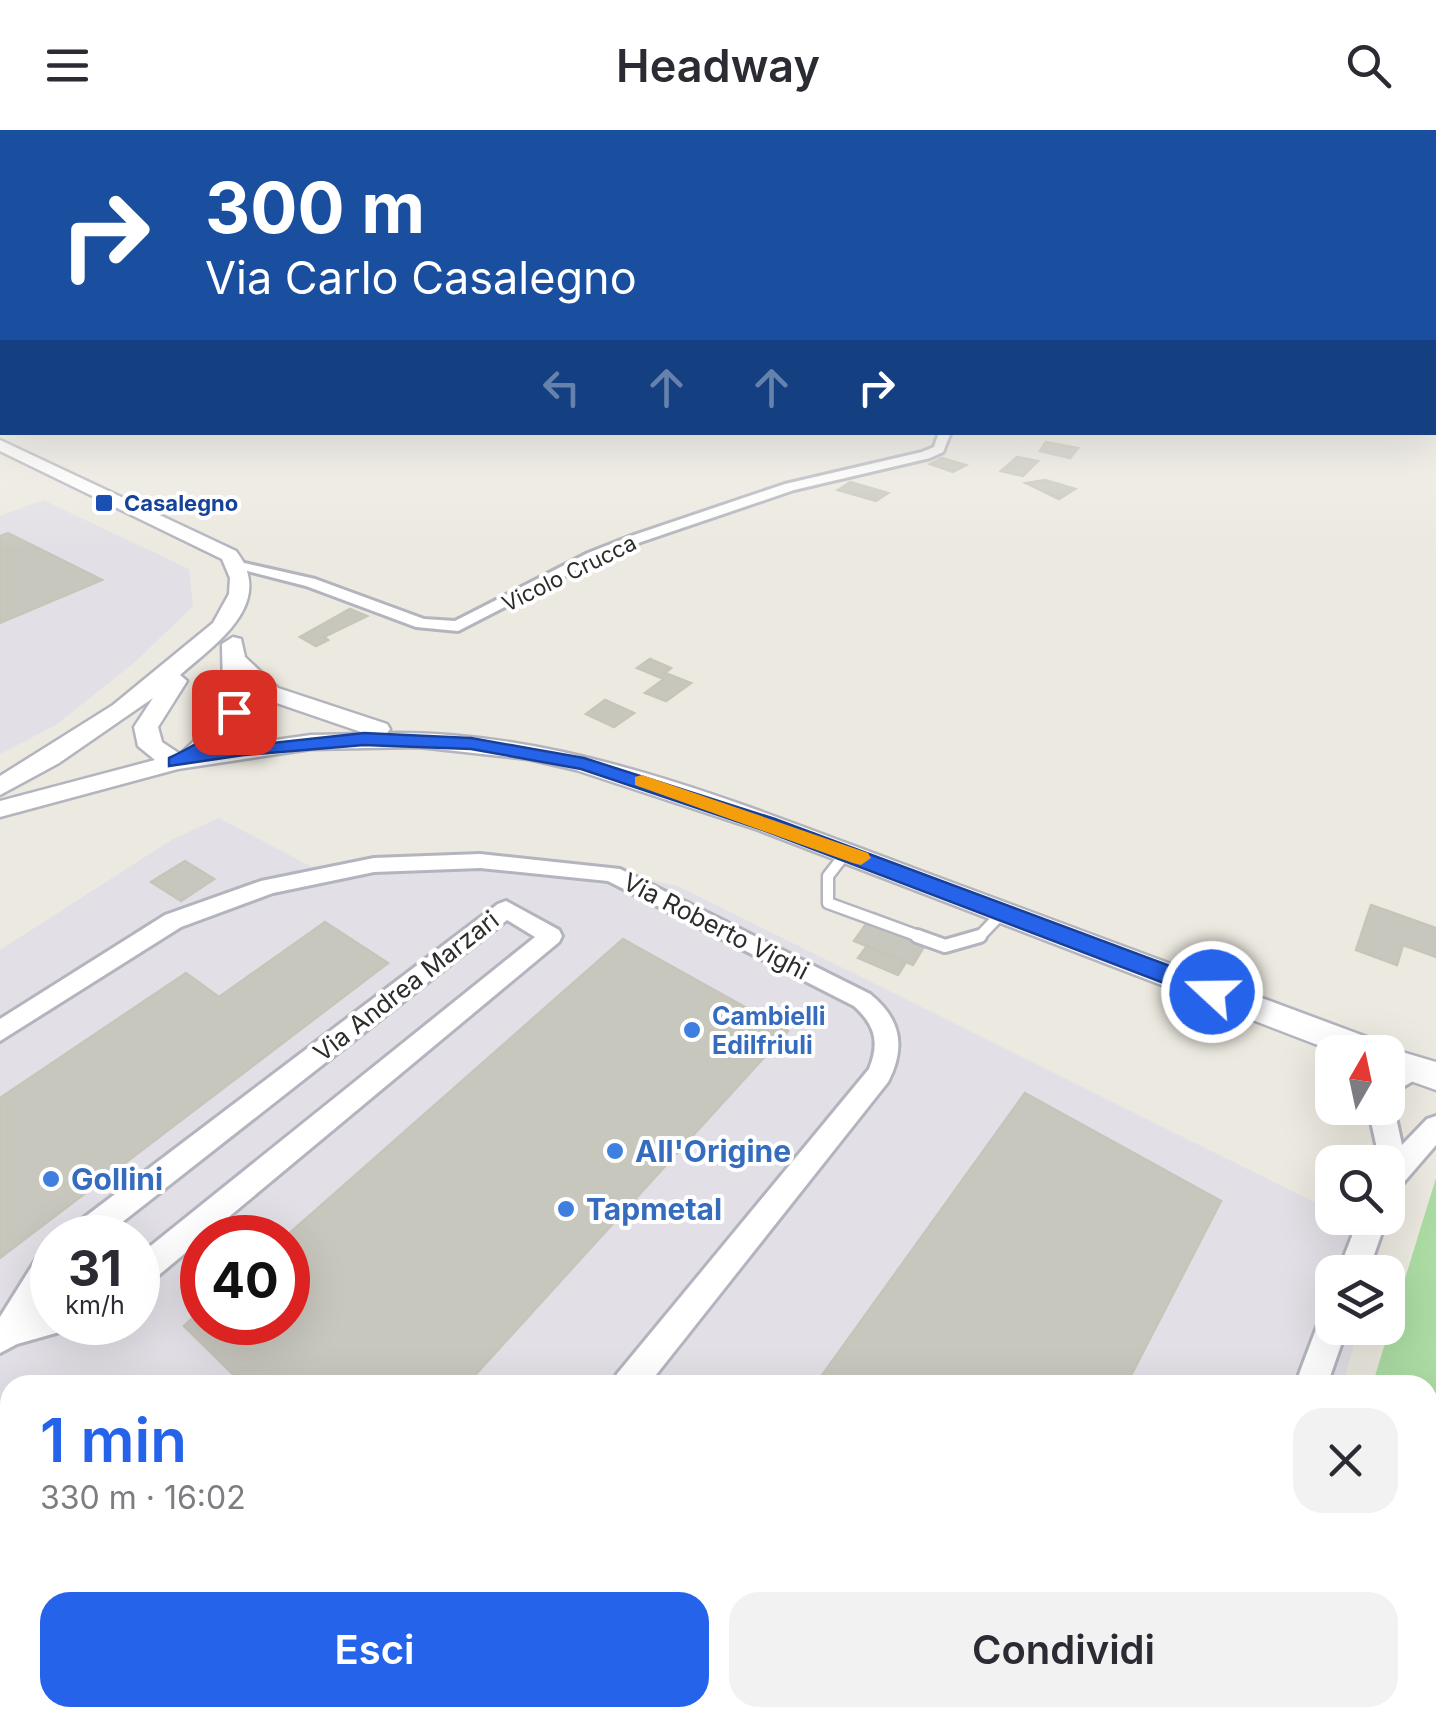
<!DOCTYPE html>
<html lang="it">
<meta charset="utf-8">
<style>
:root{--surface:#fff;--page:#f2f2f3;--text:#2b2b33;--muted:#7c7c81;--accent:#2563eb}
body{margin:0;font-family:Inter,sans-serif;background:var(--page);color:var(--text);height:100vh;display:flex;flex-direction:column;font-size:38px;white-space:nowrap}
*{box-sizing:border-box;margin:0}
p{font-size:32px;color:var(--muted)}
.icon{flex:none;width:55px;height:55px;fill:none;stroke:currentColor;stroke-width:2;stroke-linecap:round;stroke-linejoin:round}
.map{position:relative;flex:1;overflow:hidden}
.side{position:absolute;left:0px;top:1245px;width:1438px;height:352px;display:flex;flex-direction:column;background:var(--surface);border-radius:30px 30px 0 0;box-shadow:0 10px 40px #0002}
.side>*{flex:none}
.top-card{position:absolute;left:0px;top:0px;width:1438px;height:305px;box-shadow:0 10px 40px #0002;background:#1a4fa0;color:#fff;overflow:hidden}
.needle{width:65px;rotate:9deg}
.tools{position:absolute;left:1315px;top:905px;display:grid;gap:20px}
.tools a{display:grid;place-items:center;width:90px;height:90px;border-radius:20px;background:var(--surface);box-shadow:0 10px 40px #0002;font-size:50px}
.speed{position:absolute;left:30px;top:1085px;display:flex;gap:20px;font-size:50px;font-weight:700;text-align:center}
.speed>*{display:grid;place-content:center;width:130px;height:130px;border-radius:50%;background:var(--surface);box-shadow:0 10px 40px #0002;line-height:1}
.speed small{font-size:25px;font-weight:400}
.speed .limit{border:15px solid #d22;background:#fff;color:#111}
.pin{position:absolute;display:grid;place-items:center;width:85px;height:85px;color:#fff;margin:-42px;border-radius:20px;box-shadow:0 5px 15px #0006}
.me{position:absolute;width:110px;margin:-55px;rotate:291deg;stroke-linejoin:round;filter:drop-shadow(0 0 8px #0008)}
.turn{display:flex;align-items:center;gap:35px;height:210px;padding:0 40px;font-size:45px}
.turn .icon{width:130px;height:130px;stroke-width:2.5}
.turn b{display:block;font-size:70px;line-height:85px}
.lanes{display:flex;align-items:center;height:95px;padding:0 40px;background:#0003;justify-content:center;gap:50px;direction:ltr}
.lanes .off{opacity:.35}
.round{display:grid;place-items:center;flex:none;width:105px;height:105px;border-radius:30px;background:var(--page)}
.overview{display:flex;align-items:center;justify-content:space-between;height:170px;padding:0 40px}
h1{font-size:60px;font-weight:600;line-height:75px;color:var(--accent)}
.primary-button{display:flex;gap:20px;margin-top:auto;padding:20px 40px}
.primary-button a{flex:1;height:115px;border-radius:30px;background:var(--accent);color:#fff;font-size:40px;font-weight:600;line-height:115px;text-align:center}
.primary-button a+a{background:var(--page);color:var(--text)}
header{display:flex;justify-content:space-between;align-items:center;height:130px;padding:0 40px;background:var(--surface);font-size:45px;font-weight:600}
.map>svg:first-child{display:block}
.industrial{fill:#e2e0e6;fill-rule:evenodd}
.green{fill:#acdca3}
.building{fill:#c8c7be;stroke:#c7c5ba;stroke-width:2.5}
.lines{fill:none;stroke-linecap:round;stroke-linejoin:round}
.service-far1-casing{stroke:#b3b4be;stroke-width:15}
.service-casing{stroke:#b3b4be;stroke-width:18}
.minor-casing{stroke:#b3b4be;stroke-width:6}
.tertiary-casing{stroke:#b3b4be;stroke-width:5}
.service-far1{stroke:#fff;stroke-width:10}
.service{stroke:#fff;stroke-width:12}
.minor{fill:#fff;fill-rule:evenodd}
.tertiary{fill:#fff;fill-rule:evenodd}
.route{fill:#2563eb;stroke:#184099;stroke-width:2.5}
.slow{fill:#f59e0b}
.transit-dot{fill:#1a4fb4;stroke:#fff;stroke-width:4}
.shop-dot{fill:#3f7fe0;stroke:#fff;stroke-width:4}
.labels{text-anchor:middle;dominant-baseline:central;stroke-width:8;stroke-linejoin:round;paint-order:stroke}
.far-transit-label{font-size:22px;font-weight:bold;fill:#164399;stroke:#fff;text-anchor:start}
.far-street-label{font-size:22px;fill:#2c2c2c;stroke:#fff}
.street-label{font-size:25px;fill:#2c2c2c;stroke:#fff}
.shop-label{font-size:25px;font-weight:bold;fill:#366cbe;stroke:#fff;text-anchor:start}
.near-shop-label{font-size:30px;font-weight:bold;fill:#366cbe;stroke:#fff;text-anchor:start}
</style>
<header><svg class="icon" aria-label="menu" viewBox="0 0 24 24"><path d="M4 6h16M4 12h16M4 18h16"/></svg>Headway<svg class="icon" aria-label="search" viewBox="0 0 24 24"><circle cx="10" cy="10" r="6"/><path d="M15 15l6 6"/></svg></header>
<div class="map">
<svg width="1436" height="1597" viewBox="0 0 1436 1597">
<rect width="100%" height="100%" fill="#ece9e0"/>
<g class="industrial">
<path d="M43,370L189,439L193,476L135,532L56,595L0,624V386Z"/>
<path d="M219,688L312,737L459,725L582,733L678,756L1332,1081V1088H1346L1383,1106L1373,1142H1332V1198H1358L1343,1255H10V1588H1229L1225,1597H0V820L173,709ZM52,1108H138V1192H52ZM202,1108H288V1192H202Z"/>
</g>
<g class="green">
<path d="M1436,1048V1281L1428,1276V1255H1391L1375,1246Z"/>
<path d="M1428,1295L1436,1300V1597H1225L1229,1588H1428Z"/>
</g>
<g class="building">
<path d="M1046,312L1078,318L1070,328L1040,321Z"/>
<path d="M1017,327L1038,331L1023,346L1001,341Z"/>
<path d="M942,328L966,335L953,342L930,334Z"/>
<path d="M1045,350L1075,359L1059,369L1026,353Z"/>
<path d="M850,352L888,363L876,371L838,360Z"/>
<path d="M8,403L102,450L0,493V406Z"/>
<path d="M350,479L367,486L324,507L328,510L316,516L300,507Z"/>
<path d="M650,529L671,538L665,543L691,553L666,571L645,563L664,549L637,538Z"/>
<path d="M605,570L634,583L614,597L586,584Z"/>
<path d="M185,731L214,749L181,771L151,752Z"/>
<path d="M1371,775L1436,798V827L1403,815L1397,835L1356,820Z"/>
<path d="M874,783L931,805L913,835L854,811Z"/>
<path d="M325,792L388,833L0,1128V968L186,843L219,867Z"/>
<path d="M623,809L788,901L466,1255H244L184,1196L202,1179V1192H288V1108H284Z"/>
<path d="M867,816L906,832L898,845L858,828Z"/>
<path d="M1025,963L1221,1071L1126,1255H815Z"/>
<path d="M914,1588H954L949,1597H925Z"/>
</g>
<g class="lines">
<defs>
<g id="service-far1">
<path d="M846,723L828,746V773L924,808"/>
<path d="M972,808L980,806L1003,782"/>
</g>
<path id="service" d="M917,806L945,816L980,806"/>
<g id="minor">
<path d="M939,302H951L943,322L930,328L794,360L641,412L598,429L458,501L416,497L306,456L232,437L240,432L315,449L424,489L455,491L588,423L631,406L785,354L922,322L934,317Z"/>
<path d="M480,724L620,739L870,864C901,889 906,917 888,952L648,1255H612L617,1244L869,939C880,912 875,895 854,876L608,751L480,738L374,742L273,763L181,797L0,911V889L165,785L261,751L374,728Z"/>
<path d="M506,771L559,800L562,806L559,812L148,1154L138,1158V1126L535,807L507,790L102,1108H65L69,1099L498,774Z"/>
<path d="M1414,928L1423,931L1427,938L1423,945L1388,966V943Z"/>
<path d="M1388,969L1394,978L1402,1015L1427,989L1436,986V1015L1398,1059L1388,1062V1032H1375L1376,1014L1368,978H1388Z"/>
<path d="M1359,1088H1387L1368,1142H1338Z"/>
<path d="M52,1116V1156L39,1179L52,1176V1192H67L63,1201L17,1214L0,1223V1187L42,1120Z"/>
<path d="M1332,1182V1198H1347L1327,1255H1295L1321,1186Z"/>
<path d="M335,1588H377L374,1597H331Z"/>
<path d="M1167,1588H1206L1203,1597H1163Z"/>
</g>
<g id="tertiary">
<path d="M2,273V284L0,285V274Z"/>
<path d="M0,310L236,421C276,473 217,513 180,545L187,551L158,597L162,612L180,624L215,592L223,564L222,514L233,507L241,509L245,527L278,558L387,594L390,599L387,603C569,600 745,676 913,738C1070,796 1226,855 1383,913L1385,917L1436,932V960L1388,943V922H1336L758,700L576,640L528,629L419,617L311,619L178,639L0,687V671L155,630L138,616L134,597L153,568L59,633L0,665V646L113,575L213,493L229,464L230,448L222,429L0,321ZM246,553L262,568L367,604L311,605L219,618L240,592Z"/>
</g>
</defs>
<use href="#service-far1" class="service-far1-casing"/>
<use href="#service" class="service-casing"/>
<use href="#minor" class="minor-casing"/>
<use href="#tertiary" class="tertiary-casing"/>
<use href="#service-far1" class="service-far1"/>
<use href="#service" class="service"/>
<use href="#minor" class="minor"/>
<use href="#tertiary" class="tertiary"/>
</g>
<linearGradient id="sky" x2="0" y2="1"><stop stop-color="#7eb5e6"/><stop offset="0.47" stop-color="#f6f5f1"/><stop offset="1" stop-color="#f6f5f1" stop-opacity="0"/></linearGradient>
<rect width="1436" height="420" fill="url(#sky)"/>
<path class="route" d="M234,576L243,582L231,606L216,619L364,603L471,608L584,628L775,689L1221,855L1224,862L1221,868H1203L760,699L581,639L471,619L364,615L244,625L169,636V628C200,613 210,608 227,578Z"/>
<path class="slow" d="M642,645L868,723L871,728L861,735L853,733L635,655V647Z"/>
<rect class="transit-dot" x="94" y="363" width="20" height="20" rx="5"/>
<g class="shop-dot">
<circle cx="692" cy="900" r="10"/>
<circle cx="615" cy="1021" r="10"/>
<circle cx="51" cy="1049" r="10"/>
<circle cx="566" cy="1079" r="10"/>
</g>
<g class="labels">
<g class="far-transit-label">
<text x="124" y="373">Casalegno</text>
</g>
<g class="far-street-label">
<text transform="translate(569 443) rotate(-26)">Vicolo Crucca</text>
</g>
<g class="street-label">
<text transform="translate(716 796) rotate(27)">Via Roberto Vighi</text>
<text transform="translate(406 856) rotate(-38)">Via Andrea Marzari</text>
</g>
<g class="shop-label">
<text x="712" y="886">Cambielli<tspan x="712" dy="29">Edilfriuli</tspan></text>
</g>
<g class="near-shop-label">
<text x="635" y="1021">All'Origine</text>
<text x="71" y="1049">Gollini</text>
<text x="586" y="1079">Tapmetal</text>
</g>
</g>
</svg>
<div class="tools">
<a><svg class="needle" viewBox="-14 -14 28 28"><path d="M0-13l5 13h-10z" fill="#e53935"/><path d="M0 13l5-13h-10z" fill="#7c7c81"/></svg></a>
<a><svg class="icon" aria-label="search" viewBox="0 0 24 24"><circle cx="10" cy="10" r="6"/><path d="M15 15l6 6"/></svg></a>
<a><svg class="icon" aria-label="layers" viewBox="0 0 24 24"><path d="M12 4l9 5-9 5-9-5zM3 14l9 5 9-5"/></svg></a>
</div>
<div class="speed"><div>31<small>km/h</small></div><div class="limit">40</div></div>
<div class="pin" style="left:234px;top:582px;background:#d93025"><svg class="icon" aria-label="arrive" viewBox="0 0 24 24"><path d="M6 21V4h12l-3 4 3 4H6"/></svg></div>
<svg class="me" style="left:1212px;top:862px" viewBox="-20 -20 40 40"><circle r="17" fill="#2563eb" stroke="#fff" stroke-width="3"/><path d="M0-11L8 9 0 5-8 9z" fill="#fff"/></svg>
<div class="top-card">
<div class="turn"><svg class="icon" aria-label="right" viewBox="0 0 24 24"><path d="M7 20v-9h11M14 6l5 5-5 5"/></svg><div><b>300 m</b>Via Carlo Casalegno</div></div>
<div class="lanes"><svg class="icon off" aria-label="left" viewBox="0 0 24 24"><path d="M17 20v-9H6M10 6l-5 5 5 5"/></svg><svg class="icon off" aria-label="ahead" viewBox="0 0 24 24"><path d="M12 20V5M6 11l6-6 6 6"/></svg><svg class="icon off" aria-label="ahead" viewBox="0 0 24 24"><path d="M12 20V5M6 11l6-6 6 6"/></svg><svg class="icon" aria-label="right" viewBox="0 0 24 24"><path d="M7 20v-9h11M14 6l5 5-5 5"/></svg></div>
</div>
<section class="side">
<div class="overview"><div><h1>1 min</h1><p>330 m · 16:02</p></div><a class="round"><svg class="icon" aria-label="close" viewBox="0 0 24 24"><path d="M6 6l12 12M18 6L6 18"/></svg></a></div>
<div class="primary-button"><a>Esci</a><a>Condividi</a></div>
</section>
</div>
